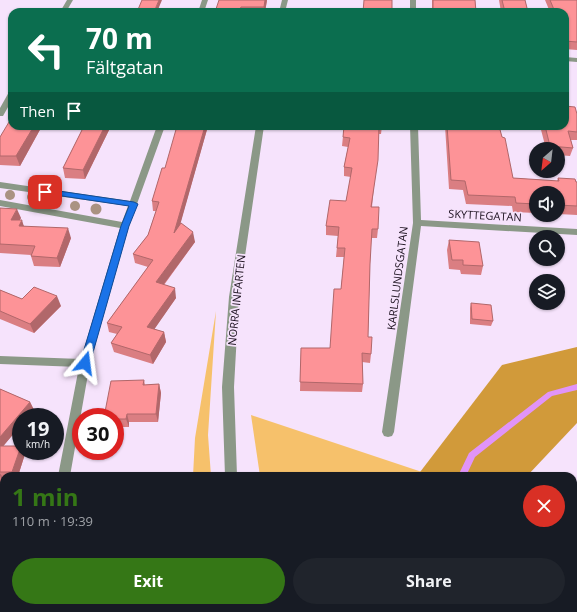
<!DOCTYPE html>
<meta charset="utf-8">
<style>
:root{--surface:#171b24;--page:#20242c;--text:#f1f3f6;--muted:#9ea1a6;--accent:#357716}
body{margin:0;font-family:"Open Sans",sans-serif;background:var(--page);color:var(--text);height:100vh;display:flex;flex-direction:column;font-size:15px;white-space:nowrap}
*{box-sizing:border-box;margin:0}
p{font-size:13px;color:var(--muted)}
.icon{flex:none;width:22px;height:22px;fill:none;stroke:currentColor;stroke-width:2;stroke-linecap:round;stroke-linejoin:round}
.map{position:relative;flex:1;overflow:hidden}
.details{position:absolute;left:0px;top:472px;width:577px;height:140px;display:flex;flex-direction:column;background:var(--surface);border-radius:12px 12px 0 0;box-shadow:0 1px 3px #0004}
.details>*{flex:none}
.banner{position:absolute;left:8px;top:8px;width:561px;height:122px;border-radius:12px;box-shadow:0 1px 3px #0004;background:#0b6e4f;color:#fff;overflow:hidden}
.needle{width:26px;rotate:208deg}
.buttons{position:absolute;left:529px;top:142px;display:grid;gap:8px}
.buttons a{display:grid;place-items:center;width:36px;height:36px;border-radius:50%;background:var(--surface);box-shadow:0 1px 3px #0004;font-size:20px}
.speed{position:absolute;left:12px;top:408px;display:flex;gap:8px;font-size:20px;font-weight:700;text-align:center}
.speed>*{display:grid;place-content:center;width:52px;height:52px;border-radius:50%;background:var(--surface);box-shadow:0 1px 3px #0004;line-height:1}
.speed small{font-size:10px;font-weight:400}
.speed .limit{border:6px solid #d22;background:#fff;color:#111}
.pin{position:absolute;display:grid;place-items:center;width:34px;height:34px;color:#fff;margin:-17px;border-radius:8px;box-shadow:0 2px 6px #0006}
.me{position:absolute;width:44px;margin:-22px;rotate:16deg;stroke-linejoin:round;filter:drop-shadow(0 0 3px #0008)}
.turn{display:flex;align-items:center;gap:14px;height:84px;padding:0 12px;font-size:18px}
.turn .icon{width:52px;height:52px;stroke-width:2.5}
.turn b{display:block;font-size:28px;line-height:34px}
.then{display:flex;align-items:center;height:38px;padding:0 12px;background:#0003;gap:8px;font-size:15px}
.round{display:grid;place-items:center;flex:none;width:42px;height:42px;border-radius:21px;background:var(--page)}
.head{display:flex;align-items:center;justify-content:space-between;height:68px;padding:0 12px}
h1{font-size:24px;font-weight:700;line-height:30px;color:var(--accent)}
.primary-button{display:flex;gap:8px;margin-top:auto;padding:8px 12px}
.primary-button a{flex:1;height:46px;border-radius:24px;background:var(--accent);color:#fff;font-size:16px;font-weight:700;line-height:46px;text-align:center}
.primary-button a+a{background:var(--page);color:var(--text)}
.map>svg:first-child{display:block}
.green{fill:#f6c16b}
.forest{fill:#d19a3a}
.lines{fill:none;stroke-linecap:round;stroke-linejoin:round}
.stream{fill:#e194f8;fill-rule:evenodd}
.minor{fill:#8b9887;fill-rule:evenodd}
.tertiary{fill:#8b9887;fill-rule:evenodd}
.tree{fill:#aa9282}
.wall{fill:#da7e82}
.shaded-wall{fill:#b1676a}
.building{fill:#fd9397;stroke:#b1676a}
.route{fill:#1a73e8;stroke:#114b97}
.labels{text-anchor:middle;dominant-baseline:central;stroke-width:3.5;stroke-linejoin:round;paint-order:stroke}
.street-label{font-size:11px;fill:#1c111f;stroke:#f6e3fc}
</style>
<div class="map">
<svg width="577" height="612" viewBox="0 0 577 612">
<rect width="100%" height="100%" fill="#f6e3fc"/>
<g class="green">
<path d="M216,311L208,435L211,476H193L195,438Z"/>
<path d="M251,415L422,472L417,476H260Z"/>
<path d="M187,608H224L225,612H186Z"/>
</g>
<g class="forest">
<path d="M577,347V423L527,476H417L502,365Z"/>
<path d="M286,608H465V612H282Z"/>
</g>
<g class="lines">
<g class="stream">
<path d="M577,384V390L552,396L475,457L466,476H458L469,453L548,392Z"/>
<path d="M396,608H404L403,612H395Z"/>
</g>
<g class="minor">
<path d="M67,0H73L66,12H60Z"/>
<path d="M202,0H208L204,12H198Z"/>
<rect x="410" y="0" width="6" height="12"/>
<path d="M565,57L577,58V62L565,61Z"/>
<path d="M9,92H12V100L3,116H0V108Z"/>
<path d="M157,126H165L129,226L90,363L70,476H58L79,367L0,364V356L81,359L120,228L0,206V200L122,222L128,206L0,188V182L130,201Z"/>
<path d="M410,126H418L421,220L577,229V235L421,226L394,432L392,436L388,437L384,436L382,432L413,223Z"/>
<rect x="0" y="586" width="4" height="14"/>
<path d="M32,608H46L45,612H31Z"/>
</g>
<g class="tertiary">
<path d="M282,0H288L285,12H279Z"/>
<path d="M256,126H264L239,297L234,387L237,476H225L222,387L229,297Z"/>
<path d="M238,608H252L253,612H239Z"/>
</g>
</g>
<g class="tree">
<circle cx="10" cy="195" r="5"/>
<circle cx="32" cy="197" r="5"/>
<circle cx="75" cy="206" r="5"/>
<circle cx="96" cy="209" r="5.5"/>
</g>
<g class="wall">
<path d="M267,0L265,12H215Z"/>
<path d="M432,0H475L476,12H432Z"/>
<path d="M499,0H525L528,12H501Z"/>
<path d="M545,0H577V50L565,49V12H550Z"/>
<path d="M577,114V140H571L573,148L570,156L558,155V149H546L540,126H565Z"/>
<path d="M12,126H42L20,166L0,165V137Z"/>
<path d="M83,126H111L85,179L65,178L63,168L83,128Z"/>
<path d="M208,126L180,224L195,242L164,285L176,298L154,329L164,332L166,342L153,364L114,352L111,343L117,334L109,332L107,323L148,267L135,263L133,254L148,235L156,211H153L152,201L165,168Z"/>
<path d="M344,126H382L381,134H379L372,207L378,229L377,238H371L370,264L368,337L371,354L370,363L362,362L363,384L362,392L300,391L301,348H330L341,289L344,257H336L338,236L326,235V226L346,201L351,177L344,176V167L348,147L342,146Z"/>
<path d="M445,126H499L513,178L557,181L558,178L577,182V215L558,214V193H536V213L513,212L512,206L466,204L463,190L449,189Z"/>
<path d="M0,208L21,218L19,220L24,226L71,238L60,267L34,266L31,256V255L0,253Z"/>
<path d="M449,240L483,266L481,275L461,274L460,270L449,269L447,250Z"/>
<path d="M0,290L22,299L61,306L34,333L0,319Z"/>
<path d="M471,303L493,321L491,326L470,324V308Z"/>
<path d="M144,380L145,385L159,384L161,393L158,422H129V427H115V417Z"/>
<path d="M0,389L30,402L34,410L3,446L23,451L25,454L18,476H4V542L0,544Z"/>
<path d="M75,608H143L141,612H76L75,609Z"/>
</g>
<g class="shaded-wall">
<path d="M159,0H162L157,12H154Z"/>
<path d="M265,0H267L265,12H264V7Z"/>
<path d="M34,126H42L20,166L16,156Z"/>
<path d="M105,126H111L85,179L83,170Z"/>
<path d="M205,126H208L175,243L174,233Z"/>
<path d="M17,209L21,218L15,229L11,220Z"/>
<path d="M22,220L25,230L19,226Z"/>
<path d="M68,228L71,238L60,267L57,258Z"/>
<path d="M193,232L195,242L158,292L156,282Z"/>
<path d="M175,288L176,298L149,337L147,327Z"/>
<path d="M57,296L61,306L34,333L30,324Z"/>
<path d="M164,332L166,342L153,364L150,355Z"/>
<path d="M159,384L161,393L158,422L156,414Z"/>
<path d="M30,402L34,410L28,417H21V425L0,450V437Z"/>
<path d="M127,414L129,422V427L126,419Z"/>
<path d="M21,446V451H23L25,454L18,476H14L12,472Z"/>
<path d="M0,473L4,480V484Z"/>
<path d="M4,533V542L0,544V535Z"/>
<path d="M137,608H143L141,612H135Z"/>
</g>
<g class="building">
<path d="M142,0H159L154,12H137Z"/>
<path d="M219,0H265L264,7H241L239,12H215Z"/>
<path d="M364,0H392V12H363Z"/>
<path d="M433,0H475L476,12H433Z"/>
<path d="M502,0H525L528,12H505Z"/>
<path d="M550,0H577V42L565,41V12H555Z"/>
<path d="M565,106L575,107L577,114V132L568,131L573,148L550,146L545,126H565Z"/>
<path d="M12,117V126H34L16,156H0V137Z"/>
<path d="M83,126H105L83,170L63,168L84,126Z"/>
<path d="M177,126H205L174,233L181,223L193,232L156,282L175,288L147,327L164,332L150,355L111,343L122,327L107,323L153,260L133,254L148,235L159,202L152,201L162,168H165Z"/>
<path d="M344,126H379L378,160L371,207H379L378,229H372L370,264L368,337H372L371,354L362,353L363,384L300,382L301,348H330L334,289H341L345,248H337L339,227L326,226L330,200L346,201L352,168L344,167L350,138L343,137Z"/>
<path d="M447,126H499L502,137L505,138L513,178L559,181L558,178L575,179L576,182H577V206L558,205V193H536V204L516,203L515,197L468,195L465,181L451,180Z"/>
<path d="M0,208L17,209L11,220H22L19,226L68,228L57,258L31,256L35,246L0,244Z"/>
<path d="M449,240L479,242L483,266L463,265V260H452Z"/>
<path d="M34,287L57,296L30,324L0,311V290L22,299Z"/>
<path d="M471,303L491,305L493,321L472,319Z"/>
<path d="M144,380L143,385L159,384L156,414H127L126,419H115V417H104L111,381Z"/>
<path d="M0,389L30,402L0,437Z"/>
<path d="M0,446H21L12,472H0Z"/>
<path d="M0,474L4,484V533L0,535Z"/>
<path d="M573,588L577,593V612H529L536,608H573Z"/>
<path d="M75,608H137L135,612H83L75,609Z"/>
</g>
<path class="route" d="M45,189L134,202L138,204L129,226L90,363L85,367L80,363L121,226L129,206L42,193V190Z"/>
<g class="labels">
<g class="street-label">
<text transform="translate(485 215) rotate(3)">SKYTTEGATAN</text>
<text transform="translate(397 278) rotate(-83)">KARLSLUNDSGATAN</text>
<text transform="translate(236 300) rotate(-84)">NORRA INFARTEN</text>
</g>
</g>
</svg>
<div class="buttons">
<a><svg class="needle" viewBox="-14 -14 28 28"><path d="M0-13l5 13h-10z" fill="#e53935"/><path d="M0 13l5-13h-10z" fill="#9ea1a6"/></svg></a>
<a><svg class="icon" aria-label="sound" viewBox="0 0 24 24"><path d="M4 9h4l5-4v14l-5-4H4zM17 9q2 3 0 6"/></svg></a>
<a><svg class="icon" aria-label="search" viewBox="0 0 24 24"><circle cx="10" cy="10" r="6"/><path d="M15 15l6 6"/></svg></a>
<a><svg class="icon" aria-label="layers" viewBox="0 0 24 24"><path d="M12 4l9 5-9 5-9-5zM3 14l9 5 9-5"/></svg></a>
</div>
<div class="speed"><div>19<small>km/h</small></div><div class="limit">30</div></div>
<div class="pin" style="left:45px;top:192px;background:#d93025"><svg class="icon" aria-label="arrive" viewBox="0 0 24 24"><path d="M6 21V4h12l-3 4 3 4H6"/></svg></div>
<svg class="me" style="left:85px;top:363px" viewBox="-20 -20 40 40"><path d="M0-17L14 15 0 8-14 15z" fill="#1a73e8" stroke="#fff" stroke-width="4"/></svg>
<div class="banner">
<div class="turn"><svg class="icon" aria-label="left" viewBox="0 0 24 24"><path d="M17 20v-9H6M10 6l-5 5 5 5"/></svg><div><b>70 m</b>Fältgatan</div></div>
<div class="then">Then<svg class="icon" aria-label="arrive" viewBox="0 0 24 24"><path d="M6 21V4h12l-3 4 3 4H6"/></svg></div>
</div>
<section class="details">
<div class="head"><div><h1>1 min</h1><p>110 m · 19:39</p></div><a class="round" style="background:#d93025;color:#fff"><svg class="icon" aria-label="close" viewBox="0 0 24 24"><path d="M6 6l12 12M18 6L6 18"/></svg></a></div>
<div class="primary-button"><a>Exit</a><a>Share</a></div>
</section>
</div>
